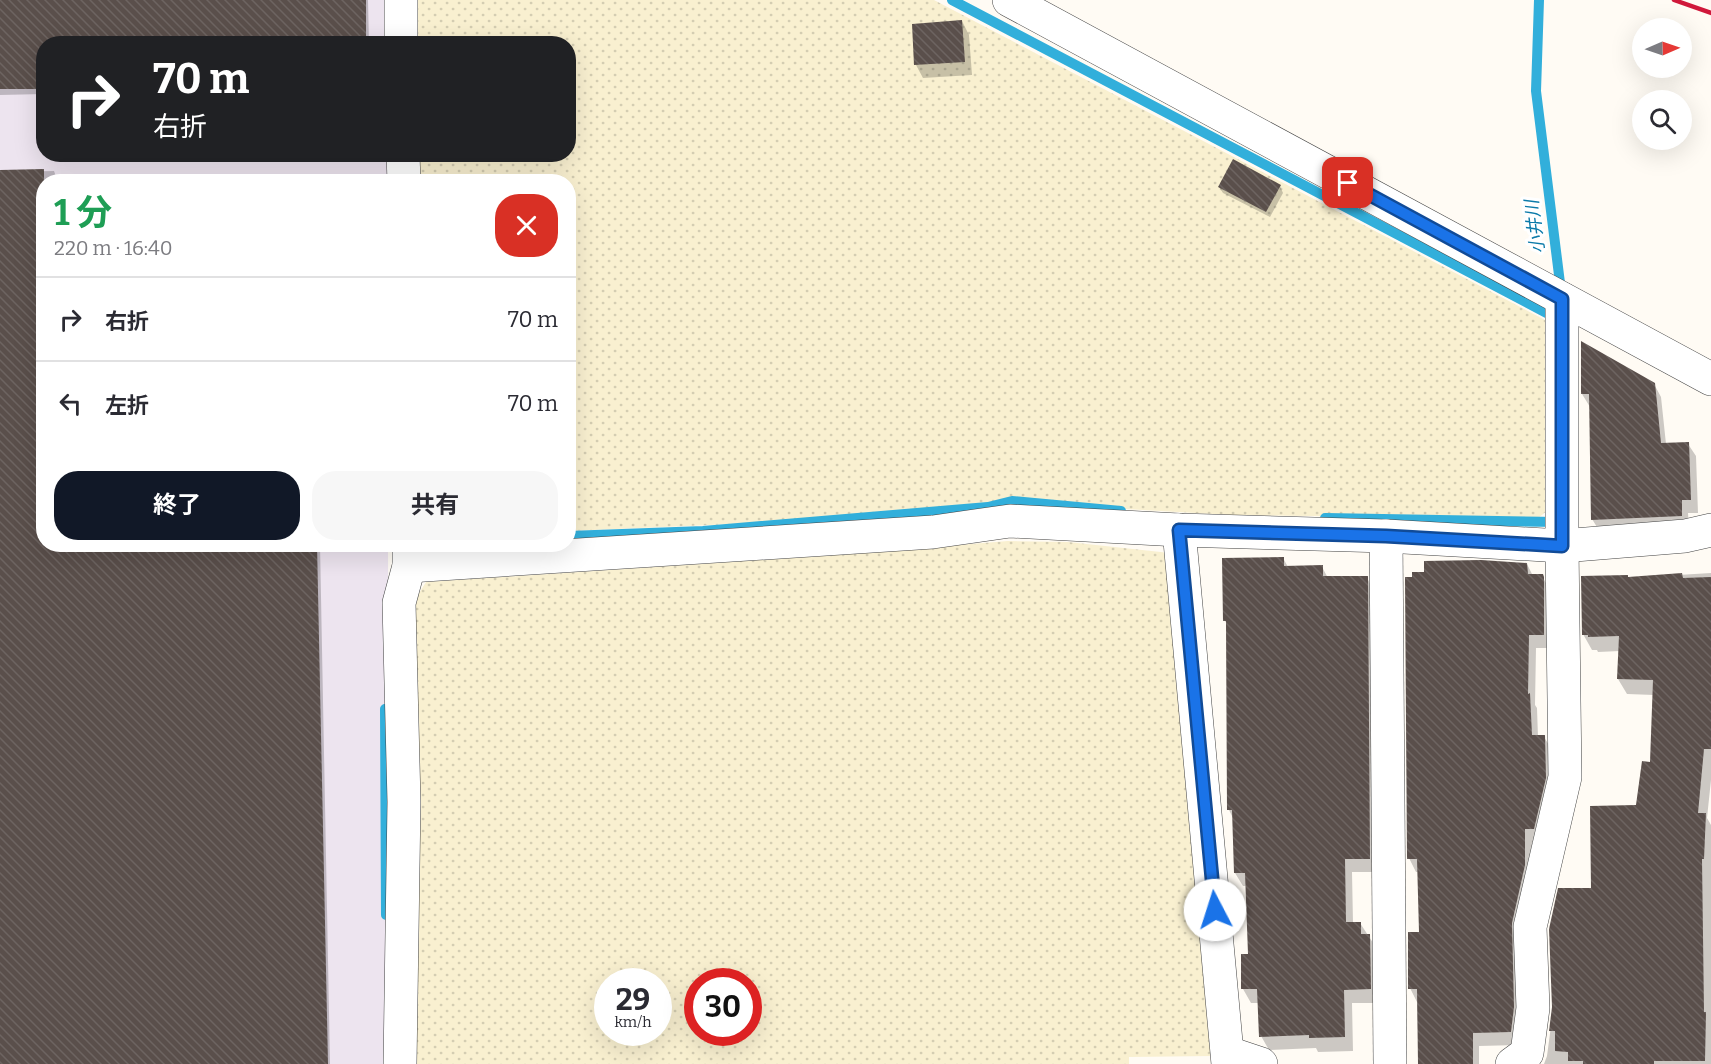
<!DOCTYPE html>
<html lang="ja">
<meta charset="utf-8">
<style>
:root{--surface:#fff;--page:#f7f7f7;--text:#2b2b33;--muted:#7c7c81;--line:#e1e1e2;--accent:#111827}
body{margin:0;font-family:Bitter,"Noto Sans JP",serif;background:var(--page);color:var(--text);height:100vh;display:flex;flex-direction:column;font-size:22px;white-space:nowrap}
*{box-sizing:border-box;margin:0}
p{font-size:20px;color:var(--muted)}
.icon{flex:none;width:33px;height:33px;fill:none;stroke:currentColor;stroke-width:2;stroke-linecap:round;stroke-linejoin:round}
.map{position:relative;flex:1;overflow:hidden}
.sheet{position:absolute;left:36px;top:174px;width:540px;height:378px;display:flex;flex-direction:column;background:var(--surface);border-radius:24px;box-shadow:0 6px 24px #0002}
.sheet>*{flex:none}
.top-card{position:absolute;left:36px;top:36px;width:540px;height:126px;border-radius:24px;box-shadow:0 6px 24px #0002;background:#202124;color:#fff;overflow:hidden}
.needle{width:39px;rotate:88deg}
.buttons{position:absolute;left:1632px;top:18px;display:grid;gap:12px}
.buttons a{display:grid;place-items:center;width:60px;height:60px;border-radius:50%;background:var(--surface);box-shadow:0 6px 24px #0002;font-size:30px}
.speed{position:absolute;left:594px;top:968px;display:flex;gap:12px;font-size:30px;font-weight:700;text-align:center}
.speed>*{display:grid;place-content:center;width:78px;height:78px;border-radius:50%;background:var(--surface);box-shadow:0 6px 24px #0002;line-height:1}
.speed small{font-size:15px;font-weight:400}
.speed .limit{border:9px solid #d22;background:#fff;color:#111}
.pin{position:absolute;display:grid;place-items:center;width:51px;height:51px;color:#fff;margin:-26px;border-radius:12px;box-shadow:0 3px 9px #0006}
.me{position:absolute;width:66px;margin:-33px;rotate:355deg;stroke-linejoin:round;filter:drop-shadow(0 0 4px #0008)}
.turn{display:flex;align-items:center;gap:21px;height:126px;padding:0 18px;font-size:27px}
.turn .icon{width:78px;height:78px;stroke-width:2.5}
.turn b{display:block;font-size:42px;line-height:51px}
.round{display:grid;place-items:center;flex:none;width:63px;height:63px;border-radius:24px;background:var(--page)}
.overview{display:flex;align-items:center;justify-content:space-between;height:102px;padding:0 18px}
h1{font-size:36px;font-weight:700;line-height:45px;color:#1e9e55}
.button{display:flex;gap:12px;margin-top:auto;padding:12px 18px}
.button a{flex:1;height:69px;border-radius:24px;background:var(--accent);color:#fff;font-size:24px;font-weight:700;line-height:69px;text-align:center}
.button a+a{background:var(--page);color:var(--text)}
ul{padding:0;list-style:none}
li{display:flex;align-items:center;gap:18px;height:84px;padding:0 18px;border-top:2px solid var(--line)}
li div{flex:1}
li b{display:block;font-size:22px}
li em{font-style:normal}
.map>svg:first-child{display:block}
.industrial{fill:#ede4ef}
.farmland{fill:url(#farmland-dots);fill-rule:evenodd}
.shadow{fill:#0003}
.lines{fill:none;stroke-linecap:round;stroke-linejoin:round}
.stream{stroke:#32afdb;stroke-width:10}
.building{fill:url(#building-back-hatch)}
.minor-casing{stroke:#434343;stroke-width:34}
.minor{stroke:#fff;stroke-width:33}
.rail{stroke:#d0193b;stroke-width:4.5}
.route-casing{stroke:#114b97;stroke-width:15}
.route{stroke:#1a73e8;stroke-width:10}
.labels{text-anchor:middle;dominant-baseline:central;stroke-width:6;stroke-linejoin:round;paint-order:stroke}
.water-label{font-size:18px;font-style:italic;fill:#0b7aa9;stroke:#fff}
</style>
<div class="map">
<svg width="1711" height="1064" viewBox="0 0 1711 1064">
<defs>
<pattern id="farmland-dots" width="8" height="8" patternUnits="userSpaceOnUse" patternTransform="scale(1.5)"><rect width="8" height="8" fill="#f9f0d0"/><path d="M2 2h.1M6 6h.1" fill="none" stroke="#d4cdb2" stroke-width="1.8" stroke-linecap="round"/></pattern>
<pattern id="building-back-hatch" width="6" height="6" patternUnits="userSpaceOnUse" patternTransform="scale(1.5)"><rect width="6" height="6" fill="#5a4f4b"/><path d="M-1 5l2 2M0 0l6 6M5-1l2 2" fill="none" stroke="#6d6461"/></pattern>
</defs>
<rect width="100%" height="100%" fill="#fffbf4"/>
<path class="industrial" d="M0,0H387V43L44,44V154L387,155V181L44,182V544L388,545L390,1064H0Z"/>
<g class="farmland">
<path d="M416,0H934L1545,320L1548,510L1537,519L1231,515L1108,508L1031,500L920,516L569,531L568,182L418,181V155L568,154V44L417,43Z"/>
<path d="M1008,541L1068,542L1170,553L1214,1056L1129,1057V1064H415L413,603L426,582L823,556ZM608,981H658V1032H608ZM698,981H748V1032H698Z"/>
</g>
<g class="shadow">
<path d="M0,0H368L369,44H44V94L0,95Z"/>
<path d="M962,21L969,35L972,75L923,78L916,65L913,25Z"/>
<path d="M54,171L58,182H44V544H320L330,1064H0V172Z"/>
<path d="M1280,186L1283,193L1270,217L1223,193L1219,187Z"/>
<path d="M1582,343L1654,384L1661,397L1666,444H1688L1696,456L1698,513H1688L1689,529L1600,532L1592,519L1590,407L1582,394Z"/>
<path d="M1283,558L1288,567H1322L1328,578H1367L1375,592L1377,872H1352L1353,923H1360L1377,949L1378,1003H1352L1353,1051L1318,1052L1316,1048L1269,1050L1261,1036L1259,1003H1251L1243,989L1250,956L1247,886H1243L1235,873L1233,818L1229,810L1228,626L1225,621L1224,559Z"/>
<path d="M1527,564L1533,576H1542L1550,590L1551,648H1536L1535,705L1537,708L1538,737H1544L1552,750L1541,842H1532V879L1518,1045L1479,1046V1064H1419L1417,1002L1410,988L1420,934L1419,872H1416L1409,858Z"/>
<path d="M1711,573V780L1707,818L1711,825V1064H1544L1547,1056L1553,1011L1592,890L1638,807L1651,764L1654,695L1627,694L1618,679L1620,651L1598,652L1597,650H1592L1583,634L1628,578Z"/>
</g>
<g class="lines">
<g class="stream">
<path d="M952,0L1558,319"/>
<path d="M1539,0L1536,91L1561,291"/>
<path d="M1325,518L1558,522"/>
<path d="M568,536L703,531L988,507L1012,501L1121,511"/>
<path d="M385,709L386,915"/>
</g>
</g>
<g class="building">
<path d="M0,0H366V44H44V89H0Z"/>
<path d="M962,20L965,62L914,65L912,24Z"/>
<path d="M1233,159L1281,185L1266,212L1218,187Z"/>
<path d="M44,169V544H317L328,1064H0V170Z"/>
<path d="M1581,341L1655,383L1661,443L1689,442L1691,500H1682V516L1591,520L1589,394H1581Z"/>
<path d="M1284,557V566L1323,565V576H1368L1370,859H1345L1346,922H1361V934H1370L1371,989L1344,990L1345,1037L1309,1038V1035L1259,1037L1257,989H1241V954H1248L1245,873H1234L1232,810H1227L1226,621H1223L1222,558Z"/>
<path d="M1481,560L1527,563L1528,574H1543L1544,577V635H1529L1528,694L1530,693L1532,735H1545L1546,778L1534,829H1525V865L1512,923L1514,1007L1511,1032L1473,1033V1064H1418L1417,989H1408V932H1419L1417,859H1407L1405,577H1412V572H1424V561Z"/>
<path d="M1682,573L1683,578L1711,577V749H1704L1698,813H1706L1704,859H1702L1704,1012H1706L1705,1061H1654V1064H1583V1061H1568V1052L1555,1051V1031H1549L1552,1007L1549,929L1558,888H1591L1590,806L1636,805L1642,761L1650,762L1653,680L1617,679L1619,636L1588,637V635H1582L1581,576L1628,575V577Z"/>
</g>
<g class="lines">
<defs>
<g id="minor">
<path d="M401,0V44"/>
<path d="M1009,0L1711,379"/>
<path d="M403,154L404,182"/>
<path d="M1179,530L1228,1064"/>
<path d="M1386,536L1390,1064"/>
<path d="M409,566L933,532L1010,521L1179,530L1386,536L1562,546L1685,536L1711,530"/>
<path d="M1228,1053L1261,1064"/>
<path d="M400,1064L404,802L399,603L409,566V544"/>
<path d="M1512,1064L1527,1053L1533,1008L1530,927L1565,777L1562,546V299"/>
</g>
</defs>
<use href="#minor" class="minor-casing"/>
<use href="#minor" class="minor"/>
<path class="rail" d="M1674,0L1711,13"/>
</g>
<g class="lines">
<defs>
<path id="route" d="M1215,910L1179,530L1386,536L1562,546V299L1348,183"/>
</defs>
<use href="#route" class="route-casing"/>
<use href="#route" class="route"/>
</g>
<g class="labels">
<g class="water-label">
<text transform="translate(1535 227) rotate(-97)">小井川</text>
</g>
</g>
</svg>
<div class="buttons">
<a><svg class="needle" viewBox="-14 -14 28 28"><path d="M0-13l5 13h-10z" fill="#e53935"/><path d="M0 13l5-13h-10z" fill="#7c7c81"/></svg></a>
<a><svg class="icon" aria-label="search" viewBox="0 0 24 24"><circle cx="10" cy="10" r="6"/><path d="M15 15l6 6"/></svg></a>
</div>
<div class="speed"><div>29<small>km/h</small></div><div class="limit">30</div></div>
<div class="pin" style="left:1348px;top:183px;background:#d93025"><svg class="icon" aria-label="arrive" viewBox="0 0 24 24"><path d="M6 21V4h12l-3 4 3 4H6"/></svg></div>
<svg class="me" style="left:1215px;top:910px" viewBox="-20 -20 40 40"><circle r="19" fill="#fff"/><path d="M0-13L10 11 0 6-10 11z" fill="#1a73e8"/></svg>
<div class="top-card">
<div class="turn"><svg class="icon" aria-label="right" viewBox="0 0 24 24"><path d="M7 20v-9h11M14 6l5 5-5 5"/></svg><div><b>70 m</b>右折</div></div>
</div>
<section class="sheet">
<div class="overview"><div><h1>1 分</h1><p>220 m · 16:40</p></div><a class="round" style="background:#d93025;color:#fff"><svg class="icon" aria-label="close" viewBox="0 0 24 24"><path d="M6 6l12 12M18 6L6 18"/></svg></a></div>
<ul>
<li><svg class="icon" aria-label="right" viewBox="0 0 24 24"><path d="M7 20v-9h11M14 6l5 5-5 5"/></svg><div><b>右折</b></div><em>70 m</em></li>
<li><svg class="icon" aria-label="left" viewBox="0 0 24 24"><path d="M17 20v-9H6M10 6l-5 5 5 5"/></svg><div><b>左折</b></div><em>70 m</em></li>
</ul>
<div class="button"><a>終了</a><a>共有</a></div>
</section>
</div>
